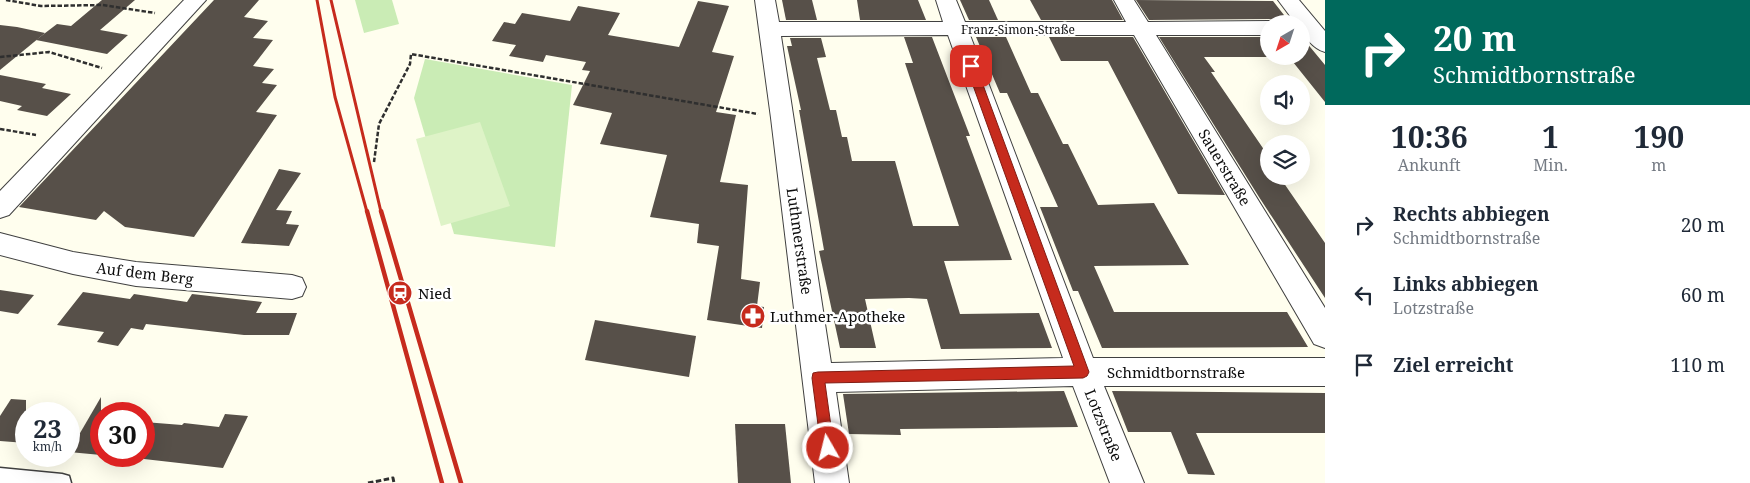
<!DOCTYPE html>
<html lang="de">
<meta charset="utf-8">
<style>
:root{--surface:#fff;--page:#f6f6f7;--text:#1f2937;--muted:#747a83}
body{margin:0;font-family:"Noto Serif",serif;background:var(--page);color:var(--text);height:100vh;display:flex;flex-direction:column;font-size:19px;white-space:nowrap}
*{box-sizing:border-box;margin:0}
p{font-size:16px;color:var(--muted)}
.icon{flex:none;width:28px;height:28px;fill:none;stroke:currentColor;stroke-width:2;stroke-linecap:round;stroke-linejoin:round}
.map{position:relative;flex:1;overflow:hidden}
.sheet{display:flex;flex-direction:column;background:var(--surface);width:425px}
.sheet>*{flex:none}
.banner{background:#00695c;color:#fff;overflow:hidden}
.needle{width:32px;rotate:219deg}
.buttons{position:absolute;left:1260px;top:15px;display:grid;gap:10px}
.buttons a{display:grid;place-items:center;width:50px;height:50px;border-radius:50%;background:var(--surface);box-shadow:0 5px 20px #0002;font-size:25px}
.speed{position:absolute;left:15px;top:402px;display:flex;gap:10px;font-size:25px;font-weight:700;text-align:center}
.speed>*{display:grid;place-content:center;width:65px;height:65px;border-radius:50%;background:var(--surface);box-shadow:0 5px 20px #0002;line-height:1}
.speed small{font-size:12px;font-weight:400}
.speed .limit{border:8px solid #d22;background:#fff;color:#111}
.pin{position:absolute;display:grid;place-items:center;width:42px;height:42px;color:#fff;margin:-21px;border-radius:10px;box-shadow:0 2px 8px #0006}
.me{position:absolute;width:55px;margin:-28px;rotate:352deg;stroke-linejoin:round;filter:drop-shadow(0 0 4px #0008)}
.turn{display:flex;align-items:center;gap:18px;height:105px;padding:0 25px;font-size:22px}
.turn .icon{width:65px;height:65px;stroke-width:2.5}
.turn b{display:block;font-size:35px;line-height:42px}
.eta{display:flex;justify-content:space-evenly;align-items:center;height:85px;text-align:center}
.eta b{font-size:30px;font-weight:700;line-height:35px}
ul{padding:0;list-style:none}
li{display:flex;align-items:center;gap:15px;height:70px;padding:0 25px}
li div{flex:1}
li b{display:block;font-size:19px}
li em{font-style:normal}
main{display:flex;flex:1;min-height:0}
.map>svg:first-child{display:block}
.green{fill:#caecb5}
.pitch{fill:#def3c7}
.building{fill:#575049}
.lines{fill:none;stroke-linecap:round;stroke-linejoin:round}
.service-casing{stroke:#404040;stroke-width:3}
.minor-casing{stroke:#404040;stroke-width:2}
.path-far1{stroke:#2f2f2f;stroke-width:2.5;stroke-dasharray:4.5 2;stroke-linecap:butt}
.path{stroke:#2f2f2f;stroke-width:3;stroke-dasharray:5.5 2.5;stroke-linecap:butt}
.service{fill:#fff;fill-rule:evenodd}
.minor{fill:#fff;fill-rule:evenodd}
.rail-far1{stroke:#c62b1d;stroke-width:3}
.rail{stroke:#c62b1d;stroke-width:4.5}
.route{fill:#c62b1d;stroke:#811c13}
.labels{text-anchor:middle;dominant-baseline:central;stroke-width:5;stroke-linejoin:round;paint-order:stroke}
.far-street-label{font-size:12px;fill:#0d0d0d;stroke:#fff}
.street-label{font-size:15px;fill:#0d0d0d;stroke:#fff}
.poi-label{font-size:15px;fill:#0d0d0d;stroke:#fff;text-anchor:start}
</style>
<main>
<div class="map">
<svg width="1325" height="483" viewBox="0 0 1325 483">
<rect width="100%" height="100%" fill="#fffeee"/>
<g class="green">
<path d="M355,0H392L399,24L364,33Z"/>
<path d="M425,59L572,85L555,247L454,234L414,98Z"/>
</g>
<path class="pitch" d="M480,122L510,206L441,226L416,139Z"/>
<g class="building">
<path d="M102,0H135L100,30L128,35L107,54L36,40L57,24L71,26Z"/>
<path d="M214,0H259L244,17L268,21L253,38L273,40L253,66L274,69L262,83L277,85L256,112L277,115L194,237L125,227L104,211L96,220L19,207Z"/>
<path d="M782,0H812L817,20H786Z"/>
<path d="M857,0H918L926,20H860Z"/>
<path d="M960,0H989L998,20H969Z"/>
<path d="M1030,0H1112L1123,20H1041Z"/>
<path d="M1136,0L1273,1L1291,24H1279L1277,21L1269,19L1149,20Z"/>
<path d="M698,1L729,6L712,52L734,56L716,112L736,115L720,182L748,185L741,279L760,282L757,306L764,307L762,328L707,320L719,246L697,243L699,224L650,217L667,155L600,144L612,113L573,105L590,71L582,70L586,62L546,55L543,62L509,56L516,45L492,41L504,22L515,24L522,13L570,21L578,6L620,13L608,35L679,47Z"/>
<path d="M0,25L17,27L45,33L0,70Z"/>
<path d="M1301,36L1325,65V102L1289,57H1204L1215,72H1211L1269,157V176H1279L1325,243V298L1259,197L1159,37H1269V56H1301Z"/>
<path d="M904,37H932L970,136H966L1012,260L944,261L960,314L1039,313L1052,348L941,349L927,299L909,298L865,299L876,348H840L819,251L824,250L799,110H801L787,46H792L790,38H821L826,57L817,58L830,110H836L842,137H847L852,161H895L913,226H959L905,63H913Z"/>
<path d="M976,37H1006L1031,93H1038L1063,144H1068L1098,205L1154,203L1189,265L1094,266L1114,312H1287L1308,347L1102,348L1078,291H1073L1040,207H1058L1007,93H1000Z"/>
<path d="M1049,37H1133L1225,195L1178,194L1108,61H1061Z"/>
<path d="M0,75L46,84L42,88L71,94L47,116L17,110L22,106L0,101Z"/>
<path d="M279,169L301,173L276,210L292,211L286,224L299,225L289,246L241,243Z"/>
<path d="M0,290L34,295L18,314L0,311Z"/>
<path d="M83,292L130,299L134,294L187,302L192,294L262,302L256,313H297L289,335H244L146,324L143,330L131,328L118,346L97,342L104,332L57,325Z"/>
<path d="M595,320L696,336L689,377L585,360Z"/>
<path d="M1064,391L1078,427L900,429L901,435L849,434L843,394Z"/>
<path d="M1112,391L1325,393V433H1196L1215,475L1188,474L1171,432H1128Z"/>
<path d="M101,397V455L69,452Z"/>
<path d="M11,399L26,400V443L0,441V416Z"/>
<path d="M225,414L248,416L223,468L144,459V422L182,425L184,423L219,427Z"/>
<path d="M735,424H785L791,483H738Z"/>
</g>
<g class="lines">
<defs>
<path id="service" d="M0,468L62,474L69,476L71,483H0Z"/>
<g id="minor">
<path d="M184,0H206L9,215L0,218V191Z"/>
<path d="M755,0H775L779,22H943L936,0H956L965,22H1126L1114,0H1134L1148,22L1269,21L1277,23L1269,24V35H1156L1325,308V348L1314,344L1134,35H970L1093,358H1325V386H1104L1144,483H1110L1073,386L836,392L849,483H815L771,118ZM948,35L1063,358L831,363L781,36Z"/>
<path d="M1278,0H1299L1325,31V52C1314,49 1301,35 1301,24H1296Z"/>
<path d="M0,233L73,252L136,262L292,275L302,278L306,287L302,296L292,299L136,286L73,274L0,255Z"/>
</g>
</defs>
<use href="#service" class="service-casing"/>
<use href="#minor" class="minor-casing"/>
<g class="path-far1">
<path d="M6,0L41,6L103,5L155,13"/>
<path d="M0,57L49,52L102,68"/>
<path d="M0,129L36,135"/>
<path d="M374,162L379,124L410,64L411,54L758,114"/>
</g>
<path class="path" d="M368,483L393,478L394,483"/>
<use href="#service" class="service"/>
<use href="#minor" class="minor"/>
<g class="rail-far1">
<path d="M317,0L335,97L367,212"/>
<path d="M331,0L381,212"/>
</g>
<g class="rail">
<path d="M367,211L442,483"/>
<path d="M381,211L461,483"/>
</g>
</g>
<path class="route" d="M971,63L976,66L1089,372L1087,376L1083,378L825,383L834,448L832,453L828,455L823,453L821,448L812,378L813,373L818,372L1074,366L966,66Z"/>
<defs>
<symbol id="station-disc" viewBox="-11 -11 22 22"><circle r="9.5" fill="#c62b1d" stroke="#fff"/><path d="M-3-6H3Q5-6 5-4V2Q5 4 3 4L4.5 6H3L1.5 4h-3L-3 6H-4.5L-3 4Q-5 4-5 2V-4Q-5-6-3-6ZM-3.5-4v3h7v-3ZM-3.5 1v1.5H-2V1ZM2 1v1.5H3.5V1Z" fill="#fff"/></symbol>
<symbol id="pharmacy-disc" viewBox="-11 -11 22 22"><circle r="9.5" fill="#c62b1d" stroke="#fff"/><path d="M-2-6h4v4h4v4h-4v4h-4v-4h-4v-4h4Z" fill="#fff"/></symbol>
</defs>
<g fill-rule="evenodd">
<use href="#station-disc" x="386" y="279" width="28" height="28"/>
<use href="#pharmacy-disc" x="739" y="302" width="28" height="28"/>
</g>
<g class="labels">
<g class="far-street-label">
<text x="1018" y="29">Franz-Simon-Straße</text>
</g>
<g class="street-label">
<text transform="translate(1225 167) rotate(59)">Sauerstraße</text>
<text transform="translate(800 241) rotate(82)">Luthmerstraße</text>
<text transform="translate(145 273) rotate(7)">Auf dem Berg</text>
<text x="1176" y="372">Schmidtbornstraße</text>
<text transform="translate(1104 425) rotate(68)">Lotzstraße</text>
</g>
<g class="poi-label">
<text x="418" y="293">Nied</text>
<text x="770" y="316">Luthmer-Apotheke</text>
</g>
</g>
</svg>
<div class="buttons">
<a><svg class="needle" viewBox="-14 -14 28 28"><path d="M0-13l5 13h-10z" fill="#e53935"/><path d="M0 13l5-13h-10z" fill="#747a83"/></svg></a>
<a><svg class="icon" aria-label="sound" viewBox="0 0 24 24"><path d="M4 9h4l5-4v14l-5-4H4zM17 9q2 3 0 6"/></svg></a>
<a><svg class="icon" aria-label="layers" viewBox="0 0 24 24"><path d="M12 4l9 5-9 5-9-5zM3 14l9 5 9-5"/></svg></a>
</div>
<div class="speed"><div>23<small>km/h</small></div><div class="limit">30</div></div>
<div class="pin" style="left:971px;top:66px;background:#d93025"><svg class="icon" aria-label="arrive" viewBox="0 0 24 24"><path d="M6 21V4h12l-3 4 3 4H6"/></svg></div>
<svg class="me" style="left:828px;top:448px" viewBox="-20 -20 40 40"><circle r="17" fill="#c62b1d" stroke="#fff" stroke-width="3"/><path d="M0-11L8 9 0 5-8 9z" fill="#fff"/></svg>
</div>
<section class="sheet">
<div class="banner">
<div class="turn"><svg class="icon" aria-label="right" viewBox="0 0 24 24"><path d="M7 20v-9h11M14 6l5 5-5 5"/></svg><div><b>20 m</b>Schmidtbornstraße</div></div>
</div>
<div class="eta">
<div><b>10:36</b><p>Ankunft</p></div>
<div><b>1</b><p>Min.</p></div>
<div><b>190</b><p>m</p></div>
</div>
<ul>
<li><svg class="icon" aria-label="right" viewBox="0 0 24 24"><path d="M7 20v-9h11M14 6l5 5-5 5"/></svg><div><b>Rechts abbiegen</b><p>Schmidtbornstraße</p></div><em>20 m</em></li>
<li><svg class="icon" aria-label="left" viewBox="0 0 24 24"><path d="M17 20v-9H6M10 6l-5 5 5 5"/></svg><div><b>Links abbiegen</b><p>Lotzstraße</p></div><em>60 m</em></li>
<li><svg class="icon" aria-label="arrive" viewBox="0 0 24 24"><path d="M6 21V4h12l-3 4 3 4H6"/></svg><div><b>Ziel erreicht</b></div><em>110 m</em></li>
</ul>
</section>
</main>
